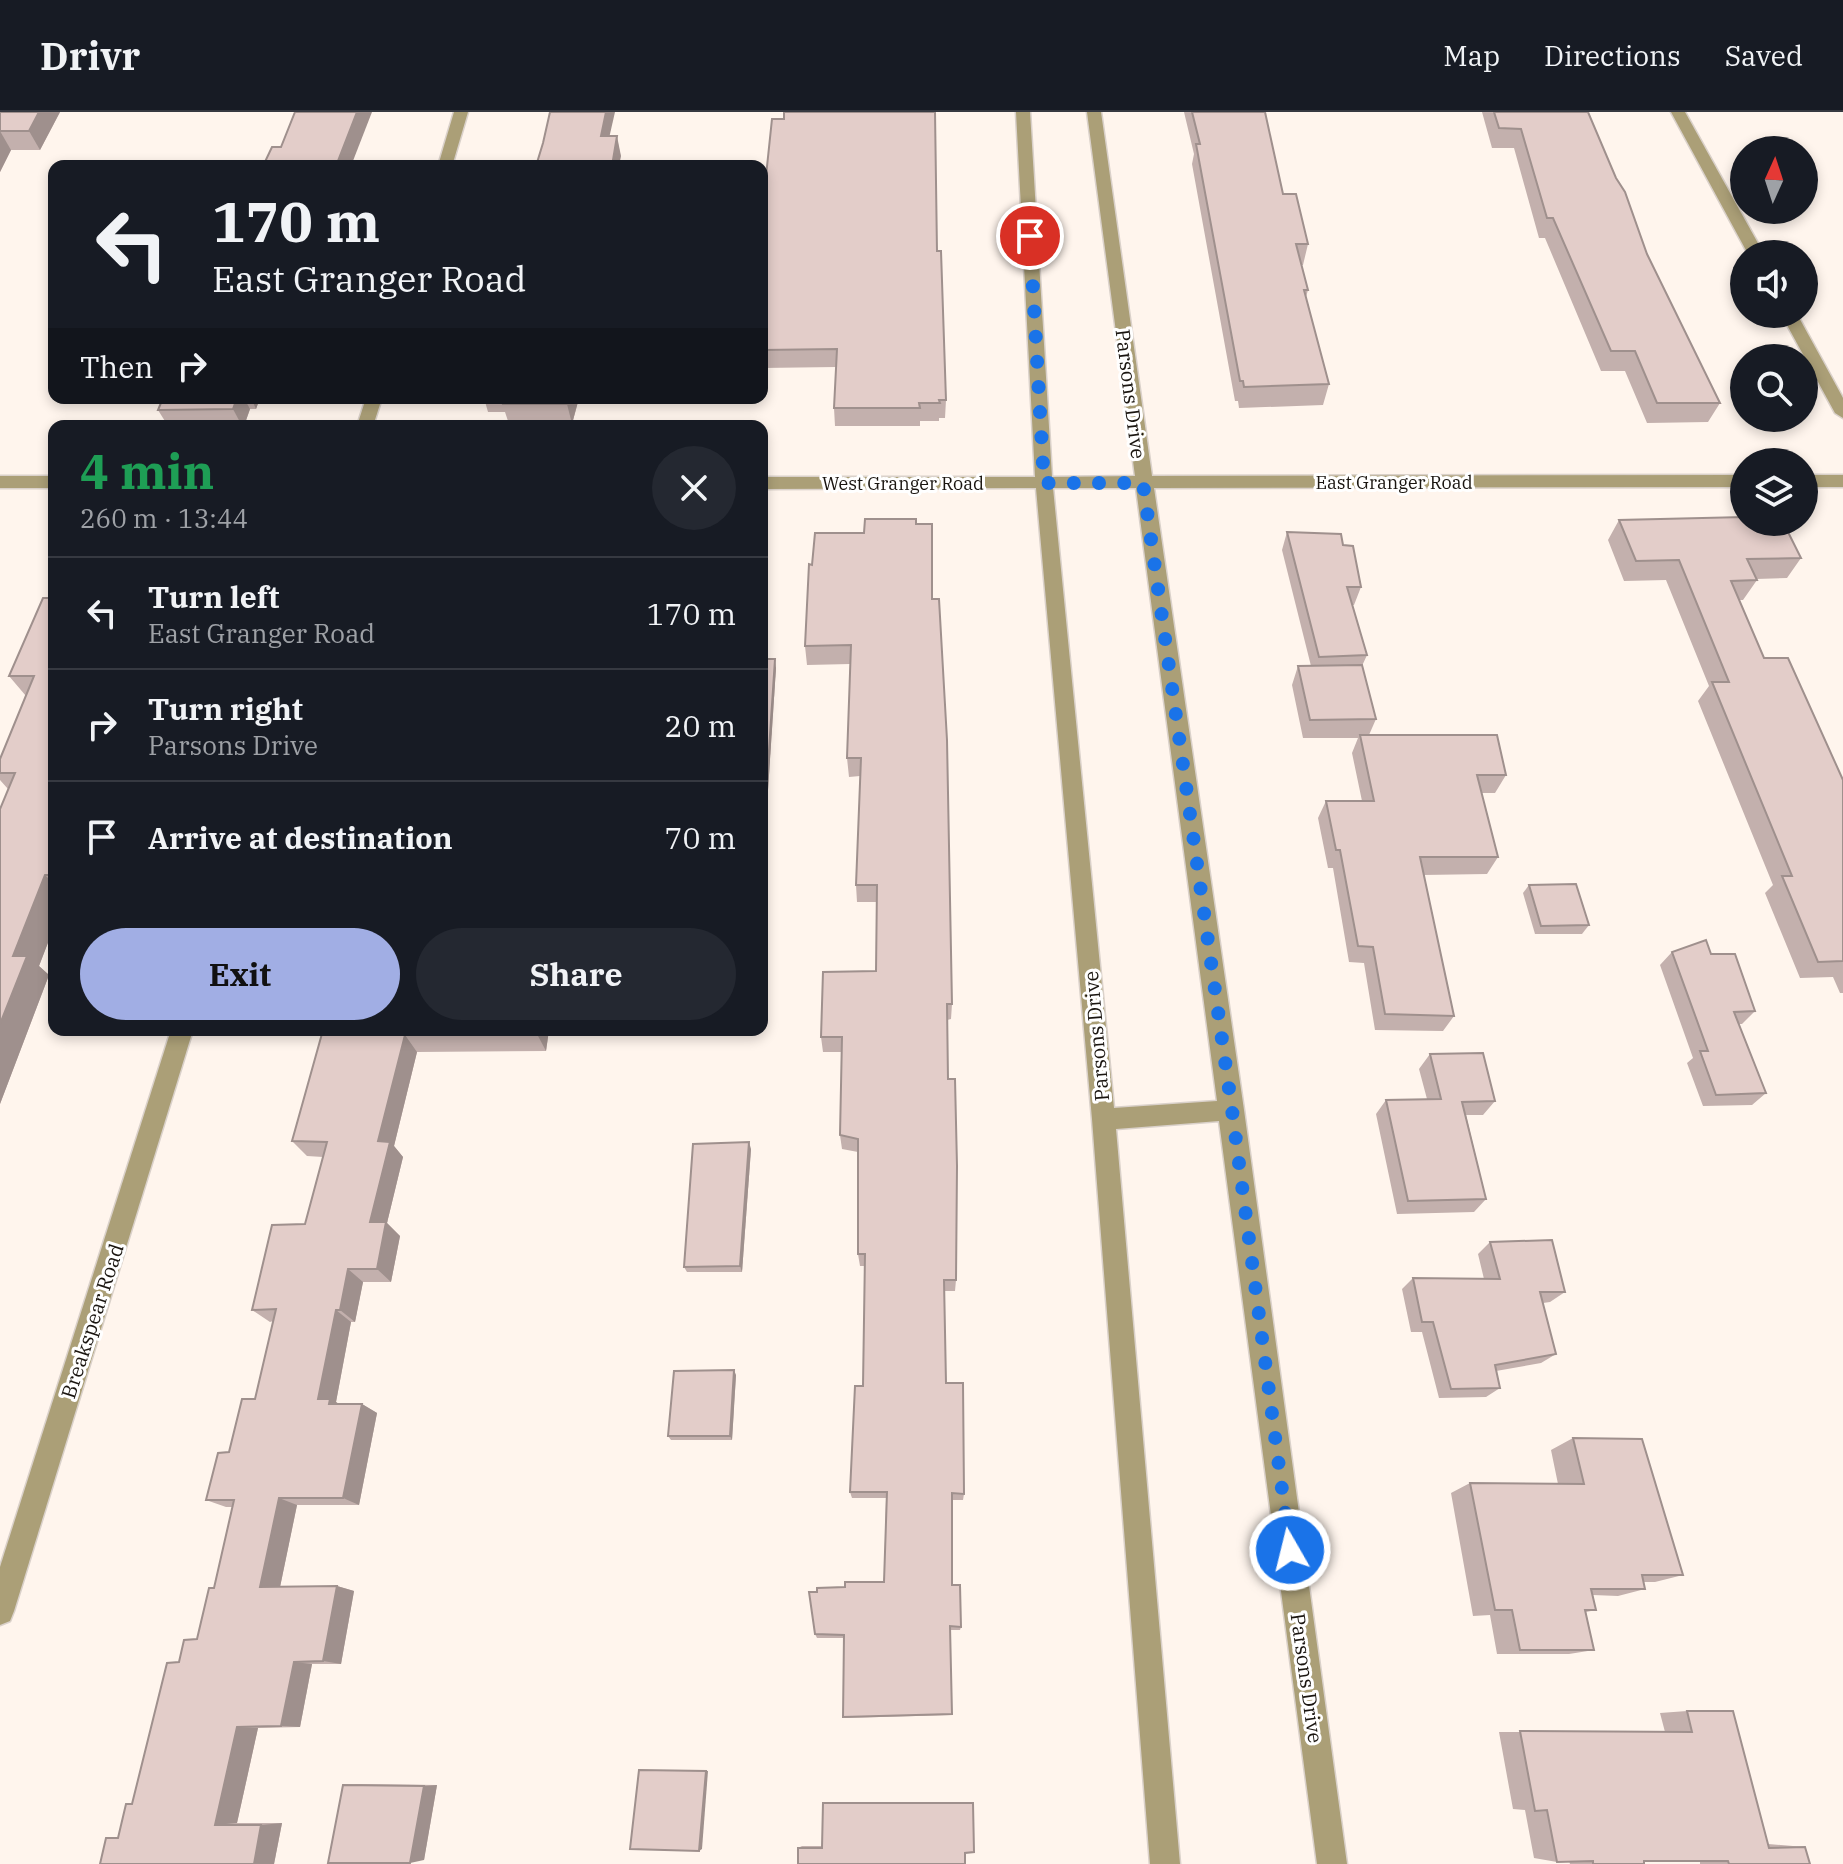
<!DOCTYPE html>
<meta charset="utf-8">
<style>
:root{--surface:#171b24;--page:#242831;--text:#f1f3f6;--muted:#9ea1a6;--line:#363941;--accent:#a1aee4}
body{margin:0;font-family:"IBM Plex Serif",serif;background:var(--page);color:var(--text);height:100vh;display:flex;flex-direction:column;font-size:30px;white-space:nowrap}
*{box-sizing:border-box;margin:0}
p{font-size:26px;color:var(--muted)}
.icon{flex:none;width:44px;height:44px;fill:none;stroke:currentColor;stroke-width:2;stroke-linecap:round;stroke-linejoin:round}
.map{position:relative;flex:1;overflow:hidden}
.side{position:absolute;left:48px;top:308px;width:720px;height:616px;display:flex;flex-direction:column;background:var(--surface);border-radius:16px;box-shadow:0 4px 12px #0003}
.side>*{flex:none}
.hud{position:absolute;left:48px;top:48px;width:720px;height:244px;border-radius:16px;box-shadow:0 4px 12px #0003;background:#171b24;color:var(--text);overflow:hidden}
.needle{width:52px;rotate:3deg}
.fabs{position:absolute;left:1730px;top:24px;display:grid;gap:16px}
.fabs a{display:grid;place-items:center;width:88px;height:88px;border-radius:50%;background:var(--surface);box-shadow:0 4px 12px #0003;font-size:40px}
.pin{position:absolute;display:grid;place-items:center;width:68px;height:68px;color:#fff;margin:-34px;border:4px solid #fff;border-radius:50%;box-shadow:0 2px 8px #0007}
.me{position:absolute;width:88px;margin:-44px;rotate:352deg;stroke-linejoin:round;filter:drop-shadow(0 0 6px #0008)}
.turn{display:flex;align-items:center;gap:28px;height:168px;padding:0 32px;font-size:36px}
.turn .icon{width:104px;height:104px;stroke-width:2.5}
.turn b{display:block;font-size:56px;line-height:68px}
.then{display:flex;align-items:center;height:76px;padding:0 32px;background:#0003;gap:16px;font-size:30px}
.round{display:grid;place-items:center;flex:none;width:84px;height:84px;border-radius:42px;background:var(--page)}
.overview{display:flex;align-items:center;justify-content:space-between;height:136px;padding:0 32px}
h1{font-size:48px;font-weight:700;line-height:60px;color:#1e9e55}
.primary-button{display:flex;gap:16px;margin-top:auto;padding:16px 32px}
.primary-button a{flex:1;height:92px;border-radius:48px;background:var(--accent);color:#111;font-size:32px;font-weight:700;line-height:92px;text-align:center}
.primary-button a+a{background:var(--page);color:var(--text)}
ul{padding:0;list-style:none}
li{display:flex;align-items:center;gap:24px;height:112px;padding:0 32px;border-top:2px solid var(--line)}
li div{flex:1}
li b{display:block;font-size:30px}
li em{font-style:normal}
header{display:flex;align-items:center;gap:48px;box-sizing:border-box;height:112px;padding:0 40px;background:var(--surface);border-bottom:2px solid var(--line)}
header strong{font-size:38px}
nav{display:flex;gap:44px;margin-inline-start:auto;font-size:28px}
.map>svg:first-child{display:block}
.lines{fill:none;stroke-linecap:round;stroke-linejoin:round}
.minor-casing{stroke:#dad1ca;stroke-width:3}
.minor{fill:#ab9f77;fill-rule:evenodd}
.wall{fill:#c3b0ad}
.shaded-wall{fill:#9f908d}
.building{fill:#e3cdc9;stroke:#9f908d;stroke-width:2}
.route{stroke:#1a73e8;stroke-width:14;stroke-dasharray:0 25.2}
.labels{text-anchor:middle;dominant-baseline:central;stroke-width:6;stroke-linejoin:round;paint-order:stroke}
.far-street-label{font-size:18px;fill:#1a1510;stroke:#fff}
.street-label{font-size:20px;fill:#1a1510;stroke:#fff}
</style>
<header>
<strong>Drivr</strong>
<nav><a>Map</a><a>Directions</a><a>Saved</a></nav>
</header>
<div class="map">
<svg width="1843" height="1752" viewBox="0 0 1843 1752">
<rect width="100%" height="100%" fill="#fff5ed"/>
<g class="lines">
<defs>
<g id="minor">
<path d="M454,0H468L452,54H438Z"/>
<path d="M1016,0H1030L1052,365L1135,364L1087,0H1101L1152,364L1744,363V375L1154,376L1244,998L1347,1752H1317L1219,1009L1116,1017L1180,1752H1150L1092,1007L1036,376L762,377V365H1035ZM1053,376H1136L1217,989L1114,996Z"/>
<path d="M1671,0H1685L1764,142H1748Z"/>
<path d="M1781,202H1797L1843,286V306L1835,301Z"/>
<path d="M366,286H382L373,314H357Z"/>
<rect x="1804" y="363" width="39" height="12"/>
<rect x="0" y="364" width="54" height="12"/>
<path d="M171,918H193L14,1499L10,1509L0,1513V1455Z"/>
</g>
</defs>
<use href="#minor" class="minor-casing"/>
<use href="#minor" class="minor"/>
</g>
<g class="wall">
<path d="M0,0H60L40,38H11L0,60Z"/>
<path d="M1184,0H1265L1283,82L1308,132L1303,153H1301L1308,178L1306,185L1329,272L1323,293L1239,296L1238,289H1235L1192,52L1194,42Z"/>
<path d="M1482,0H1588L1647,142L1720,291L1708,310L1647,311L1625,259H1601L1545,126H1539L1514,36H1492Z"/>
<path d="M784,7L937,139L946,288L945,306H939V309H920V314H835L834,296L836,255L762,256V102Z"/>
<path d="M163,286H260L256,297H250L244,314H168L158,298Z"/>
<path d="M484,286H579L572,312H509L505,300H488Z"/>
<path d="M1619,408L1801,446L1787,466L1756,467L1757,468L1743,488H1739L1764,546L1843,668V881H1840L1833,865L1800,866L1765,781L1773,773L1698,589L1709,574L1666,468L1624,469L1608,428Z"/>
<path d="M916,412L932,487L952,892L951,907L947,908L948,967L956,1168L955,1179H944L946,1271L964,1382L963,1388H952V1473L961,1515L960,1518H950L951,1603L845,1606L843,1605L844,1526H817L815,1522L845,1475L884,1470L886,1386H852L850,1380L863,1274L865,1154H860L858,1142V1040L842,1037L840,1023L842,940H823L821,925L876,859L877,790H857L856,773L860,664L849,665L847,646L850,552L807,553L805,534L812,453L864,421Z"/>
<path d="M1287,420L1343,433L1361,475L1354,493H1352L1367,543L1362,554L1376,607L1369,623L1506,663L1495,681H1481L1498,745L1487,762L1423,763L1454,904L1443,919L1375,918L1364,851L1349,850L1333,756H1328L1318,706L1326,689H1362L1352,641L1358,626H1303L1292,573L1298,554H1311L1282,438Z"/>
<path d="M54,479V815L39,854L49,863L0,992L8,677L0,668V647L26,584L9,564Z"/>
<path d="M762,547L776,556L767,693H762Z"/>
<path d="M1529,773L1589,813L1582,822H1535L1523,781Z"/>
<path d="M1672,840L1711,842L1755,899L1742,912H1739L1766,981L1752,993L1703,994L1687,951L1693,946L1660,853Z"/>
<path d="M323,918H549L546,939L417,940L394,1034L403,1045L387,1111L400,1124L391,1170H363L355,1210H351L336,1290L339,1292H362L377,1301L359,1393H297L280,1475L337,1474L354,1479L341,1552H312L300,1615L258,1616L237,1711H282L274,1752L132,1692L179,1550L197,1527L214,1476L233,1395H226L206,1388L255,1287L273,1209L270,1210L252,1198L305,1112L323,1045L307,1044L292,1029Z"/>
<path d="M1430,942L1495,989L1483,1003H1466L1486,1087L1474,1100L1397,1102L1376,1002L1386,988L1427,987L1419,957Z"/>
<path d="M751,1037L742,1160H687L684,1155Z"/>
<path d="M1490,1130L1565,1180L1550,1190L1543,1191L1556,1242L1541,1251L1496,1259L1500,1276L1486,1285L1439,1286L1422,1220H1411L1402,1177L1413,1166L1484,1167L1478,1142Z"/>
<path d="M736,1263L732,1328H671L668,1324Z"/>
<path d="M1573,1326L1683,1463L1655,1470H1643L1645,1477L1618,1484L1593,1483L1596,1498L1586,1500L1594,1538L1569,1542H1497L1490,1503L1473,1504L1451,1381L1470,1371L1558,1372L1551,1338Z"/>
<path d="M1687,1599L1768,1732L1805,1735L1810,1752H1700V1749H1644V1752H1570L1569,1749L1557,1750L1534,1746L1525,1698L1513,1697L1499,1620H1665L1660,1601Z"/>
<path d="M358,1672L437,1673L424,1748L343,1673Z"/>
<path d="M826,1690H971L973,1691L974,1740L798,1736L802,1734H822L823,1691Z"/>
</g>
<g class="shaded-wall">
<path d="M39,0H60L40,38L29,19Z"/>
<path d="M357,0H372L351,54H336Z"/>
<path d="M606,0H615L605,44L601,24Z"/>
<path d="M0,19L11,38L0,60Z"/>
<path d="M617,24L621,44L619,54H612Z"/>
<path d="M237,286H244L250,297L244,314H242L233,297Z"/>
<path d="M251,286H260L256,297Z"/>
<path d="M568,286H579L572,312L567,292Z"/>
<path d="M775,547L776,556L767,693L766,684Z"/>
<path d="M45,763L54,772V815L39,854L49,863L0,992V912L13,844Z"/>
<path d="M537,918H549L546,939L537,922Z"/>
<path d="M405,923L417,940L394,1034L403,1045L387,1111L400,1124L391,1170L377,1157L370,1110L378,1029Z"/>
<path d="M749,1030L751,1037L742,1160L740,1154Z"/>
<path d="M348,1157L363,1170L355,1210L340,1198Z"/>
<path d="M336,1198L351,1210L336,1290L346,1297L345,1302L318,1287Z"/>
<path d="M734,1258L736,1263L732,1328L730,1324Z"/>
<path d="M362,1292L377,1301L359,1393L343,1386Z"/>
<path d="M279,1386L297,1393L279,1480L260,1475Z"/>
<path d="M337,1474L354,1479L341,1552L323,1549Z"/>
<path d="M294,1550L312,1552L300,1615L281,1614Z"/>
<path d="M237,1615L258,1616L237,1711L215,1713Z"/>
<path d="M706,1659H708L702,1737L699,1739Z"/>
<path d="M437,1673L424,1748L410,1751L424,1674Z"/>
<path d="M282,1711L274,1752H254L261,1713Z"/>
</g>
<g class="building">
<path d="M0,0H39L29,19H0Z"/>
<path d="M295,0H357L336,54H263L272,35H281Z"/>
<path d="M550,0H606L601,24H617L612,54H536L543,31Z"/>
<path d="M784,0H935L937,139H941L946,288H939L940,291H919L920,296H834L837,237L762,238V102L772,7H784Z"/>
<path d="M1192,0H1265L1283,82H1296L1308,132H1296L1308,178H1304L1329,272L1244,275L1243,269H1240L1196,32H1200Z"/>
<path d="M1494,0H1588L1616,66L1625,80L1647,142L1720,291H1657L1635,239H1611L1553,106H1547L1521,17L1499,16Z"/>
<path d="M163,286H237L233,297L158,298Z"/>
<path d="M504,286H568L567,292H503Z"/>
<path d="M1744,405V410H1783L1801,446L1747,447L1757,468L1731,469L1764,546H1788L1843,668V849L1818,850L1782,764H1792L1712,570H1729L1679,448L1636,449L1619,408Z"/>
<path d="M865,407H916V412H932V487H939L947,628L952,892H947L948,967H955L957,1054L956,1168H944L946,1271H963L964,1382L952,1381V1473H960L961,1515L950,1514L952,1602L843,1605L844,1523L815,1522L809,1480H817V1476L845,1475V1470H884L887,1380H850L855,1274H863L865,1142H858V1027L840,1023L842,925H821L823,860L876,859L877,773H856L861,646H847L851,533L805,534L809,452L812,453L815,421H864Z"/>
<path d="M1287,420L1341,422L1343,433L1353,434L1361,475H1347L1367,543L1319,545Z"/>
<path d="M54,479V761L53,763H45L13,844H27L0,912V697L15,661H0V647L34,564H9L43,486H51Z"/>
<path d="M762,547H775L766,684H762Z"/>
<path d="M1362,553L1376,607L1310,608L1298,554Z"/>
<path d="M1360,623H1497L1506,663H1477L1498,745H1420L1454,904L1385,902L1373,835L1358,834L1340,738H1336L1326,689H1374Z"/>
<path d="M1576,772L1589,813L1541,814L1529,773Z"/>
<path d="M1706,828L1711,842H1735L1755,899L1734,900L1766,981L1716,983L1700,939H1708L1672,840Z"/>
<path d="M323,918H537V922L405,923L378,1029L390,1030L370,1110H386L377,1157H348L340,1198H336L318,1287H330L329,1292H362L343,1386H279L260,1475L337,1474L323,1549L294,1550L281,1614L237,1615L215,1713H261L254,1752H100L106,1726H118L126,1692H132L167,1551L179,1550L184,1528L197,1527L209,1476H214L234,1388H206L218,1341L229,1340L242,1287H255L276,1197L252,1198L272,1113L305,1112L327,1030L292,1029Z"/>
<path d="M1483,941L1495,989L1462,990L1486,1087L1408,1089L1386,988L1441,987L1430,942Z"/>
<path d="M749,1030L740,1154L684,1155L693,1032Z"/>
<path d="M1552,1128L1565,1180H1540L1556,1242L1495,1253L1500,1276L1451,1277L1433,1210H1422L1413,1166L1500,1167L1490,1130Z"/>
<path d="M734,1258L730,1324H668L674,1259Z"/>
<path d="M1573,1326L1642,1327L1683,1463H1642L1645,1477H1591L1596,1498H1585L1594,1538H1520L1512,1498H1495L1470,1371L1584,1372Z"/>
<path d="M1687,1599H1733L1769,1736L1805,1735L1810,1752H1729L1728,1749H1644V1752H1593V1749L1557,1750L1547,1698L1535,1699L1520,1619L1692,1620Z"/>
<path d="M639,1658L706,1659L699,1739L630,1737Z"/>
<path d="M343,1673L424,1674L410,1751H328Z"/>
<path d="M823,1691H973L974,1740L965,1741V1752H798V1736H822Z"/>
</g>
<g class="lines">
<path class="route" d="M1030,124L1044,371H1143L1232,998L1290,1438"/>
</g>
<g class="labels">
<g class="far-street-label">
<text x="1394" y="370">East Granger Road</text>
<text x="903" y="371">West Granger Road</text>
</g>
<g class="street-label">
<text transform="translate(1131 282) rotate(83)">Parsons Drive</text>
<text transform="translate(1096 924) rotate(-95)">Parsons Drive</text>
<text transform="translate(92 1209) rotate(-72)">Breakspear Road</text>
<text transform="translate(1307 1566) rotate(82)">Parsons Drive</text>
</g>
</g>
</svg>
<div class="fabs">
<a><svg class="needle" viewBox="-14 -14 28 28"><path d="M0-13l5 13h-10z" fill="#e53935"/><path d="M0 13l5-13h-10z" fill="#9ea1a6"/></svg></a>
<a><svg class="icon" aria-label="sound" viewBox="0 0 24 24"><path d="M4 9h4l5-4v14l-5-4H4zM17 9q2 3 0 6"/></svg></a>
<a><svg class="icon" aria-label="search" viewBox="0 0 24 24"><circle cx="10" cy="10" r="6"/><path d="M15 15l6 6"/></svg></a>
<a><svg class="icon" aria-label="layers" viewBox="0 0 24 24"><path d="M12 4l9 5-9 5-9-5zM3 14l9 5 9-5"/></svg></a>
</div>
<div class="pin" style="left:1030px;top:124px;background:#d93025"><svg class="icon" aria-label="arrive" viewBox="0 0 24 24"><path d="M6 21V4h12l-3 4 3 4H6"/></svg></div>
<svg class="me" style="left:1290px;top:1438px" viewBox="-20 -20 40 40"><circle r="17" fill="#1a73e8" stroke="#fff" stroke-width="3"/><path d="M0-11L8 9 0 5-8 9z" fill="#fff"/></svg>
<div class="hud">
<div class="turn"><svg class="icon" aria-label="left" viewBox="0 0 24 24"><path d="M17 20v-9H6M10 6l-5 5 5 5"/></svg><div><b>170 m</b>East Granger Road</div></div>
<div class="then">Then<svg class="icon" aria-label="right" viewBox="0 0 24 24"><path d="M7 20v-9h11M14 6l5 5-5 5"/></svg></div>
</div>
<section class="side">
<div class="overview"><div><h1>4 min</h1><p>260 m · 13:44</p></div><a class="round"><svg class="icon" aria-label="close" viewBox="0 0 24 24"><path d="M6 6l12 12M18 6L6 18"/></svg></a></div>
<ul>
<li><svg class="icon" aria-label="left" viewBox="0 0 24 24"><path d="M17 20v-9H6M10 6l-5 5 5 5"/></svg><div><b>Turn left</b><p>East Granger Road</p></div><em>170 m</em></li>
<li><svg class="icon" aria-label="right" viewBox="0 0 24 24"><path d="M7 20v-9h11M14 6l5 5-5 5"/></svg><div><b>Turn right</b><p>Parsons Drive</p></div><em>20 m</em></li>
<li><svg class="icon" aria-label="arrive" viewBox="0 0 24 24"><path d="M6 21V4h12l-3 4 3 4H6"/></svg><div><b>Arrive at destination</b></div><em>70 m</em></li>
</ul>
<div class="primary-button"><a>Exit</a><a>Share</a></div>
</section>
</div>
